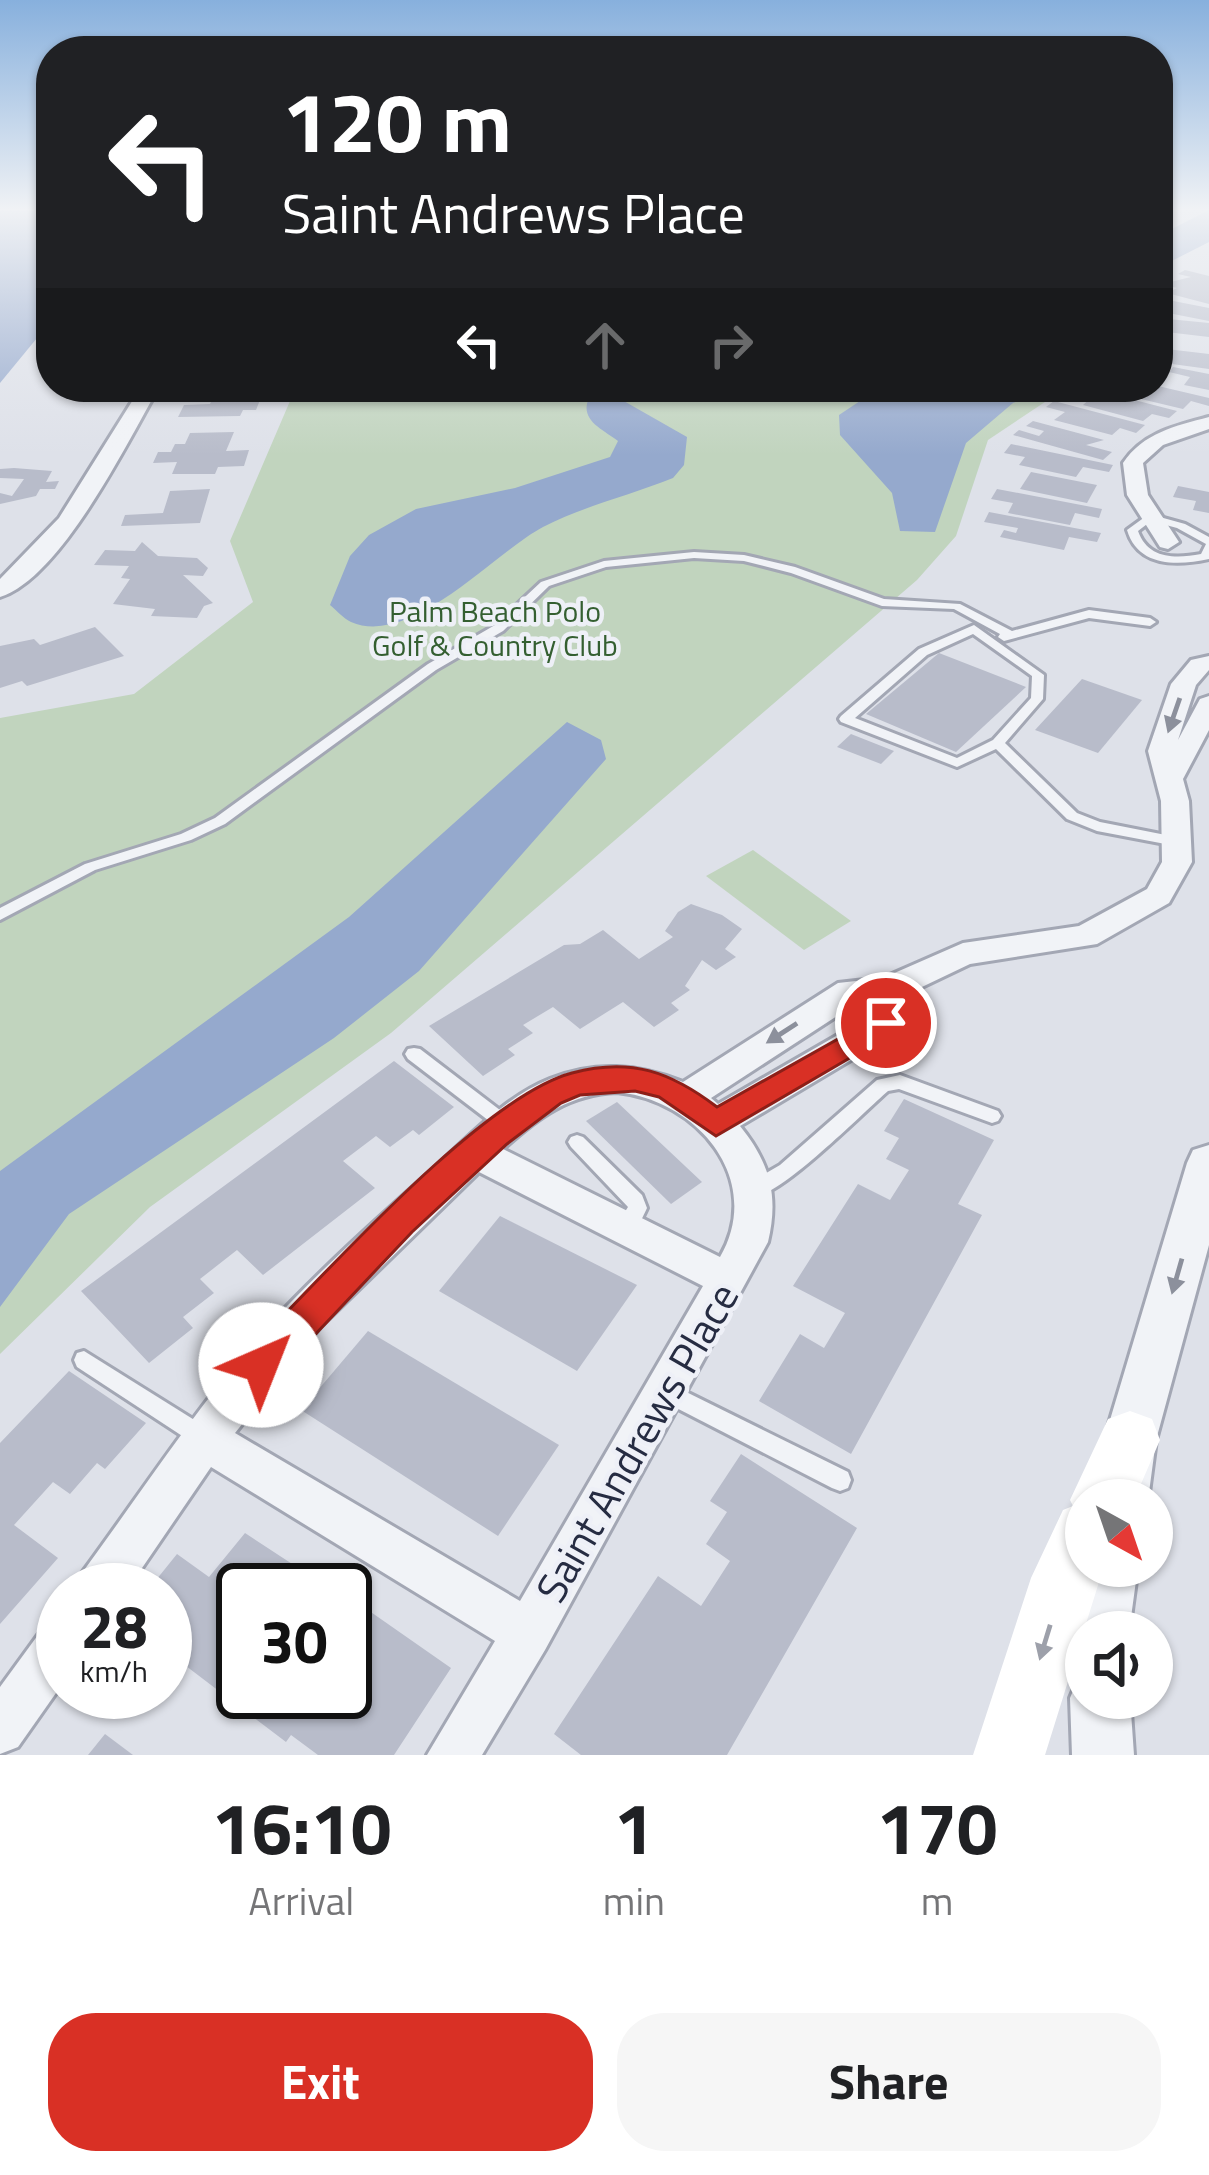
<!DOCTYPE html>
<style>
:root{--surface:#fff;--page:#f6f6f6;--text:#202124;--muted:#757577;--accent:#d93025}
body{margin:0;font-family:"Titillium Web",sans-serif;background:var(--page);color:var(--text);height:100vh;display:flex;flex-direction:column;font-size:45px;white-space:nowrap}
*{box-sizing:border-box;margin:0}
p{font-size:39px;color:var(--muted)}
.icon{flex:none;width:66px;height:66px;fill:none;stroke:currentColor;stroke-width:2;stroke-linecap:round;stroke-linejoin:round}
.map{position:relative;height:1755px;overflow:hidden}
.panel{display:flex;flex-direction:column;background:var(--surface);flex:1}
.panel>*{flex:none}
.banner{position:absolute;left:36px;top:36px;width:1137px;height:366px;border-radius:48px;box-shadow:0 3px 9px #0004;background:#202124;color:#fff;overflow:hidden}
.needle{width:78px;rotate:140deg}
.controls{position:absolute;left:1065px;top:1479px;display:grid;gap:24px}
.controls a{display:grid;place-items:center;width:108px;height:108px;border-radius:50%;background:var(--surface);box-shadow:0 3px 9px #0004;font-size:60px}
.speed{position:absolute;left:36px;top:1563px;display:flex;gap:24px;font-size:60px;font-weight:700;text-align:center}
.speed>*{display:grid;place-content:center;width:156px;height:156px;border-radius:50%;background:var(--surface);box-shadow:0 3px 9px #0004;line-height:1}
.speed small{font-size:30px;font-weight:400}
.speed .limit{border:6px solid #111;border-radius:18px;background:#fff;color:#111}
.pin{position:absolute;display:grid;place-items:center;width:102px;height:102px;color:#fff;margin:-51px;border:6px solid #fff;border-radius:50%;box-shadow:0 3px 12px #0007}
.me{position:absolute;width:132px;margin:-66px;rotate:44deg;stroke-linejoin:round;filter:drop-shadow(0 0 9px #0008)}
.turn{display:flex;align-items:center;gap:42px;height:252px;padding:0 48px;font-size:54px}
.turn .icon{width:156px;height:156px;stroke-width:2.5}
.turn b{display:block;font-size:84px;line-height:102px}
.lanes{display:flex;align-items:center;height:114px;padding:0 48px;background:#0003;justify-content:center;gap:60px;direction:ltr}
.lanes .off{opacity:.35}
.eta{display:flex;justify-content:space-evenly;align-items:center;height:204px;text-align:center}
.eta b{font-size:72px;font-weight:700;line-height:84px}
.primary-button{display:flex;gap:24px;margin-top:auto;padding:24px 48px}
.primary-button a{flex:1;height:138px;border-radius:48px;background:var(--accent);color:#fff;font-size:48px;font-weight:700;line-height:138px;text-align:center}
.primary-button a+a{background:var(--page);color:var(--text)}
.map>svg:first-child{display:block}
.green{fill:#c1d4be}
.water{fill:#95a9cd}
.building{fill:#b8bcca}
.lines{fill:none;stroke-linecap:round;stroke-linejoin:round}
.service-casing{stroke:#a3a7b4;stroke-width:6}
.minor-casing{stroke:#a3a7b4;stroke-width:6}
.tertiary-casing{stroke:#a3a7b4;stroke-width:6}
.service{fill:#f1f3f7;fill-rule:evenodd}
.minor{fill:#f1f3f7;fill-rule:evenodd}
.tertiary{fill:#f1f3f7;fill-rule:evenodd}
.secondary{fill:#fff;fill-rule:evenodd}
.oneway{fill:#8c909c}
.oneway2{fill:#9da0aa}
.route{fill:#d93025;stroke:#8d1f18;stroke-width:3}
.labels{text-anchor:middle;dominant-baseline:central;stroke-width:9;stroke-linejoin:round;paint-order:stroke}
.far-park-label{font-size:30px;fill:#345f31;stroke:#eef0f7}
.near-street-label{font-size:42px;fill:#262c42;stroke:#eef0f7}
</style>
<div class="map">
<svg width="1209" height="1755" viewBox="0 0 1209 1755">
<rect width="100%" height="100%" fill="#dee1e9"/>
<g class="green">
<path d="M296,387H1078L1054,396L988,440L956,536L917,580L391,1033L150,1207L0,1354V718L134,694L253,602L230,541Z"/>
<path d="M753,850L851,921L804,950L706,876Z"/>
</g>
<g class="water">
<path d="M1209,210V242L1158,268V236Z"/>
<path d="M0,211H51V321L0,383Z"/>
<path d="M895,387H1055L1013,403L966,443L935,532L900,531L892,493L840,435L839,415L866,397Z"/>
<path d="M608,392L687,437L684,465L673,478C631,495 584,506 543,527C494,553 411,648 351,622C344,619 336,610 330,605L350,556L369,535L416,509L515,488L610,457L618,441C602,429 579,420 589,398Z"/>
<path d="M567,722L601,740L606,759L419,971L334,1038L69,1214L0,1307V1171L349,917Z"/>
</g>
<g class="building">
<path d="M1185,270L1209,276V304L1167,293L1177,288L1162,284L1191,277L1178,274Z"/>
<path d="M1158,298L1209,308V321L1158,311Z"/>
<path d="M1158,318L1209,323V337L1158,331L1168,324L1158,323Z"/>
<path d="M1158,348L1209,354V369L1172,364L1173,357L1158,355Z"/>
<path d="M1173,367L1209,374V390L1184,385L1190,377L1169,372Z"/>
<path d="M1158,386L1209,398V406L1191,401L1183,409L1120,394L1128,387Z"/>
<path d="M218,387H265L256,410H243L240,416L178,417L184,405L210,404Z"/>
<path d="M1088,388L1177,411L1169,418L1152,414L1143,421L1083,405L1093,396L1082,393Z"/>
<path d="M1054,401L1145,425L1136,433L1120,428L1112,435L1054,420L1065,412L1046,407Z"/>
<path d="M1033,421L1104,440L1086,445L1112,452L1103,460L1013,435L1019,430L1039,436L1044,431L1026,426Z"/>
<path d="M234,432L226,451L249,450L244,466L218,467L215,474H172L177,462L153,463L158,452H171L175,444H185L190,433Z"/>
<path d="M1011,444L1113,465L1109,472L1083,467L1076,477L1019,465L1025,457L1004,453Z"/>
<path d="M14,468L52,471L46,482L59,481L55,489H40L36,496L0,504V493L12,496L24,479L0,478V469Z"/>
<path d="M1031,472L1097,485L1087,503L1020,489Z"/>
<path d="M1178,486L1209,492V513L1193,510L1196,501L1173,497Z"/>
<path d="M210,489L200,523L121,526L125,515L163,513L170,491Z"/>
<path d="M997,489L1102,509L1099,518L1075,513L1070,525L1008,513L1013,503L991,499Z"/>
<path d="M989,512L1101,533L1097,542L1069,537L1064,550L1000,537L1004,530L1016,533L1018,528L984,522Z"/>
<path d="M142,542L158,556L197,558L208,568L203,576L183,575L213,603L204,606L197,618L151,616L155,609L113,604L130,579L121,578L129,566L94,565L105,550L135,551Z"/>
<path d="M95,627L124,656L27,686L22,681L0,688V646L34,639L40,645Z"/>
<path d="M939,653L1026,687L956,752L866,714Z"/>
<path d="M1082,679L1142,700L1098,753L1035,730Z"/>
<path d="M851,734L894,751L881,764L837,747Z"/>
<path d="M691,904L722,915L742,929L725,949L736,957L716,970L702,960L685,986L690,990L671,1003L679,1010L654,1027L623,1002L580,1029L553,1007L523,1025L533,1033L508,1049L515,1055L483,1076L429,1026L564,945L580,944L603,930L639,959L673,937L665,931L678,912Z"/>
<path d="M394,1061L454,1107L419,1135L413,1130L390,1147L376,1136L343,1161L375,1188L263,1275L237,1250L200,1279L214,1293L183,1317L193,1328L149,1363L81,1291Z"/>
<path d="M904,1099L994,1140L958,1204L982,1215L851,1454L759,1401L800,1334L824,1348L845,1313L793,1286L858,1184L890,1200L909,1170L886,1159L899,1138L884,1131Z"/>
<path d="M617,1102L702,1182L671,1204L586,1121Z"/>
<path d="M500,1216L637,1285L577,1371L439,1291Z"/>
<path d="M368,1331L559,1445L498,1536L301,1410Z"/>
<path d="M69,1371L146,1423L105,1469L97,1463L70,1494L53,1482L14,1525L58,1558L0,1624V1443Z"/>
<path d="M741,1454L857,1528L727,1755H581L554,1734L658,1576L701,1606L730,1561L706,1544L727,1512L710,1501Z"/>
<path d="M245,1533L332,1590H243V1692H345V1594L451,1668L394,1755H318L291,1735L286,1742L165,1650V1590H148L177,1554L209,1577Z"/>
<path d="M105,1734L133,1755H88Z"/>
</g>
<g class="lines">
<defs>
<g id="service">
<path d="M1149,514L1185,524L1209,537V559C1177,566 1138,567 1127,530ZM1151,521L1177,528L1206,544L1201,554C1175,559 1148,559 1138,531Z"/>
<path d="M694,552L744,555L795,567L884,599L960,604L1012,631L1089,610L1150,618L1156,622L1150,626L1089,618L1004,641L998,637L1000,634L954,609L882,606L791,573L744,561L694,558L606,567L549,586L503,631L436,670L225,824L191,840L95,870L0,920V908L85,864L181,834L215,818L428,664L495,625L541,582L604,561Z"/>
<path d="M974,625L1044,675L1043,699L1005,743L1077,813L1100,822L1181,838L1183,841L1181,844L1176,846L1097,831L1067,819L996,749L957,767L841,722L839,719L841,716L919,649ZM973,634L1032,676L1031,698L993,740L957,758L855,718L927,655Z"/>
<path d="M414,1048L420,1049L513,1120L516,1125L513,1130L507,1132L501,1130L408,1059L405,1054L408,1049Z"/>
<path d="M900,1075L998,1111L1001,1116L998,1121L992,1123L899,1089L888,1091C865,1111 786,1190 761,1194C757,1194 754,1193 751,1192L749,1187L751,1182L780,1165L877,1080Z"/>
<path d="M577,1135L583,1137L642,1195L647,1208C641,1221 633,1240 617,1235L614,1229L628,1207L571,1147L568,1142L571,1137Z"/>
<path d="M84,1351L212,1431L215,1438L212,1445L204,1448L196,1445L77,1367L74,1360L77,1353Z"/>
<path d="M666,1382L848,1472L851,1480L848,1488L840,1491L832,1488L659,1399L655,1392L659,1385Z"/>
</g>
<g id="minor">
<path d="M141,387H159C128,441 61,578 0,597V579L59,518Z"/>
<path d="M1209,417V429L1163,445L1143,463L1148,495L1179,542L1168,549L1160,547L1127,495L1123,463C1143,433 1175,426 1209,417Z"/>
<path d="M1209,656V670L1196,685L1178,740L1200,699L1209,696V730L1183,779L1189,801L1192,862L1169,903L1097,944L970,964L903,996L898,1032L740,1126C770,1163 779,1196 768,1242L545,1650L482,1755H427L495,1641L211,1467L127,1590H75L82,1573C143,1490 200,1402 269,1325C321,1269 378,1218 434,1168C470,1136 505,1097 550,1079C595,1061 638,1064 683,1082L838,983L883,978L963,943L1079,926L1147,889L1162,862L1161,801L1148,751L1171,684L1191,660ZM870,1002L869,1017L718,1104L711,1098L857,1003ZM617,1092C697,1100 765,1179 720,1257L503,1149C538,1117 569,1094 617,1092ZM479,1172L703,1286L520,1601L235,1433L320,1327Z"/>
<path d="M63,1617V1683L18,1747L0,1754V1687L46,1624Z"/>
</g>
<g id="tertiary">
<path d="M1209,1145V1245L1156,1440L1148,1500H1094L1104,1440L1187,1163L1193,1150Z"/>
<path d="M1086,1556V1566H1138L1129,1632H1086V1655L1080,1652L1071,1632Z"/>
<path d="M1086,1674V1698H1130L1134,1755H1072L1070,1698L1079,1677Z"/>
</g>
</defs>
<use href="#service" class="service-casing"/>
<use href="#minor" class="minor-casing"/>
<use href="#tertiary" class="tertiary-casing"/>
<use href="#service" class="service"/>
<use href="#minor" class="minor"/>
<use href="#tertiary" class="tertiary"/>
<path class="secondary" d="M1130,1411L1152,1419L1160,1440L1134,1500H1086V1566H1104L1045,1755H973L1031,1578L1063,1510L1073,1506L1070,1500L1108,1419Z"/>
</g>
<defs><path id="oneway-solid" d="M-6-.8H1V-3.2L6.5 0L1 3.2V.8H-6Z" transform="scale(3)"/></defs>
<g class="oneway">
<use href="#oneway-solid" transform="translate(1174 715) rotate(109)"/>
<use href="#oneway-solid" transform="translate(782 1033) rotate(147)"/>
<use href="#oneway-solid" transform="translate(1177 1276) rotate(106)"/>
</g>
<use class="oneway2" href="#oneway-solid" transform="translate(1045 1642) rotate(107)"/>
<linearGradient id="sky" x2="0" y2="1"><stop stop-color="#87b0dd"/><stop offset="0.46" stop-color="#f0f2f5"/><stop offset="1" stop-color="#f0f2f5" stop-opacity="0"/></linearGradient>
<rect width="1209" height="455" fill="url(#sky)"/>
<path class="route" d="M886,1012L896,1015L901,1023L896,1031L716,1136L659,1097L635,1091L580,1095L561,1103L507,1144L412,1232L275,1377L261,1382L248,1377L242,1365L248,1352C319,1281 481,1097 572,1073C631,1057 671,1072 717,1107Z"/>
<g class="labels">
<g class="far-park-label">
<text x="495" y="611">Palm Beach Polo<tspan x="495" dy="34">Golf &amp; Country Club</tspan></text>
</g>
<g class="near-street-label">
<text transform="translate(636 1442) rotate(-60)">Saint Andrews Place</text>
</g>
</g>
</svg>
<div class="controls">
<a><svg class="needle" viewBox="-14 -14 28 28"><path d="M0-13l5 13h-10z" fill="#e53935"/><path d="M0 13l5-13h-10z" fill="#757577"/></svg></a>
<a><svg class="icon" aria-label="sound" viewBox="0 0 24 24"><path d="M4 9h4l5-4v14l-5-4H4zM17 9q2 3 0 6"/></svg></a>
</div>
<div class="speed"><div>28<small>km/h</small></div><div class="limit">30</div></div>
<div class="pin" style="left:886px;top:1023px;background:#d93025"><svg class="icon" aria-label="arrive" viewBox="0 0 24 24"><path d="M6 21V4h12l-3 4 3 4H6"/></svg></div>
<svg class="me" style="left:261px;top:1365px" viewBox="-20 -20 40 40"><circle r="19" fill="#fff"/><path d="M0-13L10 11 0 6-10 11z" fill="#d93025"/></svg>
<div class="banner">
<div class="turn"><svg class="icon" aria-label="left" viewBox="0 0 24 24"><path d="M17 20v-9H6M10 6l-5 5 5 5"/></svg><div><b>120 m</b>Saint Andrews Place</div></div>
<div class="lanes"><svg class="icon" aria-label="left" viewBox="0 0 24 24"><path d="M17 20v-9H6M10 6l-5 5 5 5"/></svg><svg class="icon off" aria-label="ahead" viewBox="0 0 24 24"><path d="M12 20V5M6 11l6-6 6 6"/></svg><svg class="icon off" aria-label="right" viewBox="0 0 24 24"><path d="M7 20v-9h11M14 6l5 5-5 5"/></svg></div>
</div>
</div>
<section class="panel">
<div class="eta">
<div><b>16:10</b><p>Arrival</p></div>
<div><b>1</b><p>min</p></div>
<div><b>170</b><p>m</p></div>
</div>
<div class="primary-button"><a>Exit</a><a>Share</a></div>
</section>
